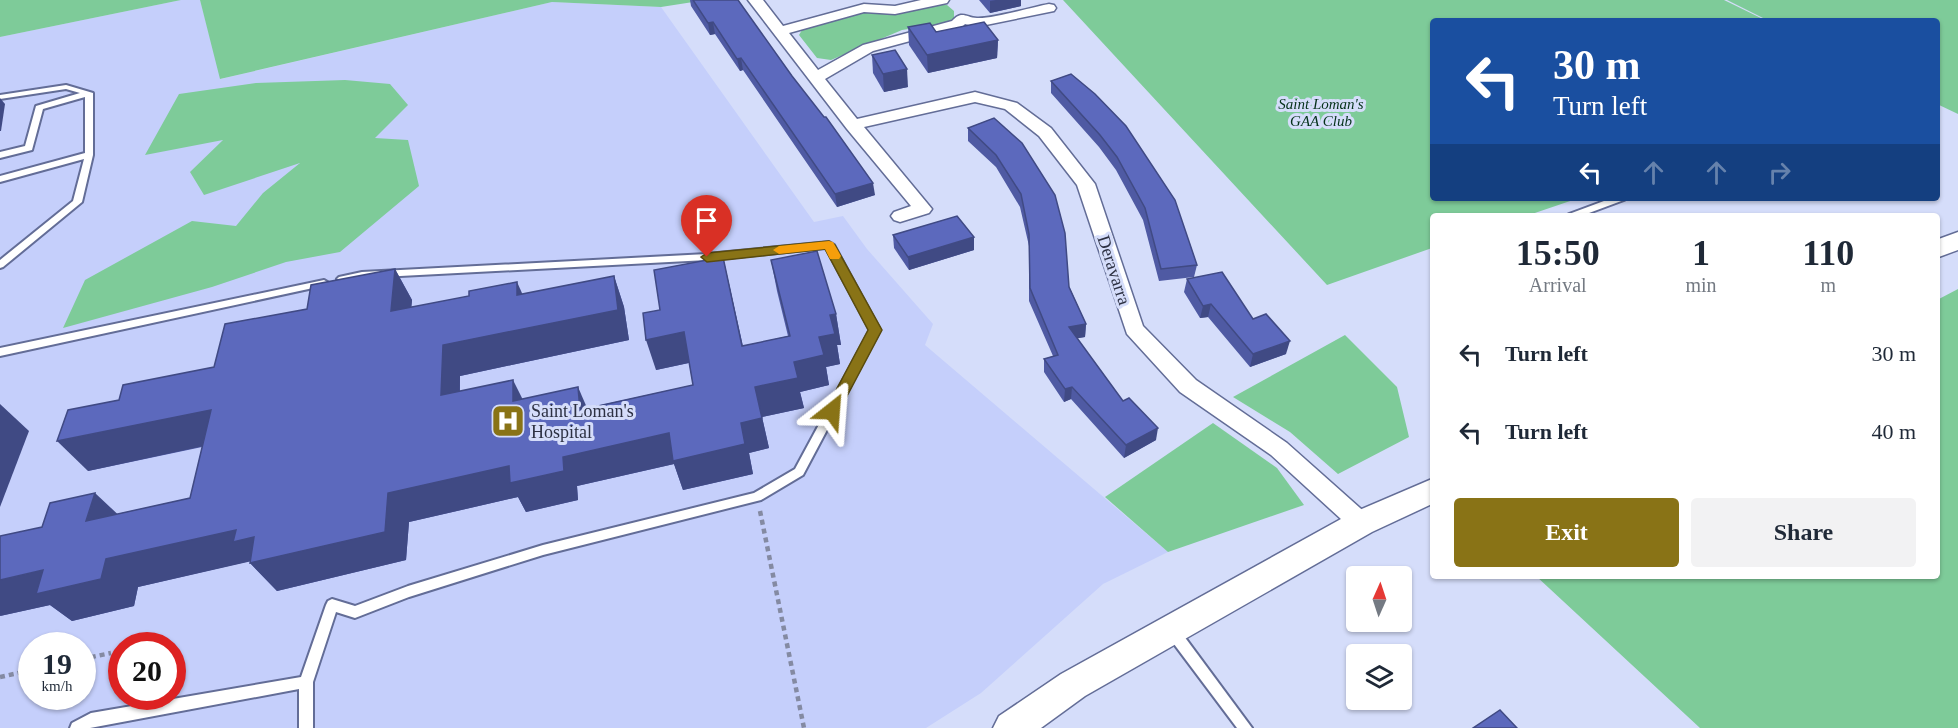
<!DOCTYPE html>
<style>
:root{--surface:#fff;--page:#f2f2f3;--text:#1f2937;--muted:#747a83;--accent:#897316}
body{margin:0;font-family:Georgia,serif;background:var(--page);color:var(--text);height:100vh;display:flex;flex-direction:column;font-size:22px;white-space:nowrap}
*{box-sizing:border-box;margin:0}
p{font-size:20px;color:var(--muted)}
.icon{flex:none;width:33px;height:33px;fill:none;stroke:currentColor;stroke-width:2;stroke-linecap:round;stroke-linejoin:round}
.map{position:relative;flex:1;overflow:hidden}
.panel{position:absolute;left:1430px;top:213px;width:510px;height:366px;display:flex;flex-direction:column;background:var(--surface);border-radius:6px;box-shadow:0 2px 4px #0004}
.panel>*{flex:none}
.hud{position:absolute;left:1430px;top:18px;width:510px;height:183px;border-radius:6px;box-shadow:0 2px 4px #0004;background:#1a4fa0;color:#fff;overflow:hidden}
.needle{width:39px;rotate:3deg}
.tools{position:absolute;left:1346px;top:566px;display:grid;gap:12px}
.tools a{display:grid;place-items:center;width:66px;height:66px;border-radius:6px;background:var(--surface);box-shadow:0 2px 4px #0004;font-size:30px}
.speed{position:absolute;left:18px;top:632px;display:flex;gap:12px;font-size:30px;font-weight:700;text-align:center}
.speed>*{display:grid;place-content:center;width:78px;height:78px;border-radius:50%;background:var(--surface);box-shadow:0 2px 4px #0004;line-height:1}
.speed small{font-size:15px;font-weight:400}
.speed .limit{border:9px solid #d22;background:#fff;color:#111}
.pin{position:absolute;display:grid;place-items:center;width:51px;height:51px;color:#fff;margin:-62px -26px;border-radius:50% 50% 50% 0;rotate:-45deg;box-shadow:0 0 6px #0007}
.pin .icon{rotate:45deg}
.me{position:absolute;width:66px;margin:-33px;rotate:28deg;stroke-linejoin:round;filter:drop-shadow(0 0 4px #0008)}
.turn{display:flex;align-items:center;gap:21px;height:126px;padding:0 24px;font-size:27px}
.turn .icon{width:78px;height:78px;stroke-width:2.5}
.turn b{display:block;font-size:42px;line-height:51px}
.lanes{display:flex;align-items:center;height:57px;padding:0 24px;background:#0003;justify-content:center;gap:30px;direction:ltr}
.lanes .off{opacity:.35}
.eta{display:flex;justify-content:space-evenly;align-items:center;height:102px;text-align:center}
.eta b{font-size:36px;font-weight:800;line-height:42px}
.cta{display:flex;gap:12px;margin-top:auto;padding:12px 24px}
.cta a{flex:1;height:69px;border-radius:6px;background:var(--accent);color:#fff;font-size:24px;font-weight:800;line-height:69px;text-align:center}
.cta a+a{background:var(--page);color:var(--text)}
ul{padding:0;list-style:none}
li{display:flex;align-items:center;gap:18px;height:78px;padding:0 24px}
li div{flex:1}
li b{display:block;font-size:22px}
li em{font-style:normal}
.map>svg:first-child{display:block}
.built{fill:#c5cffb;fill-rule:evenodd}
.green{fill:#7ecb99}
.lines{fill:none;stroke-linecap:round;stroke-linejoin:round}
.service-casing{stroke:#636d97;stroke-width:4}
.minor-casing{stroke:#636d97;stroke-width:3}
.tertiary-casing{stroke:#636d97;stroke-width:3}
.path{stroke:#848aa2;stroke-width:4.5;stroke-dasharray:5 4;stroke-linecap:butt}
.service{fill:#fff;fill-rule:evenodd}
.minor{fill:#fff;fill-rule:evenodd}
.tertiary{fill:#fff;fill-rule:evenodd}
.wall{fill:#4f5aa3}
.shaded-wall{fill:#404a84}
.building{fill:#5c69bd;stroke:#404a84;stroke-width:1.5}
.route{fill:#897316;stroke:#594b0e;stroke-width:1.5}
.slow{fill:#f59e0b}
.labels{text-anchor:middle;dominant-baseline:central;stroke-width:6;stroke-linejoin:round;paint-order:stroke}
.far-park-label{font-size:15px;font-style:italic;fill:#05321a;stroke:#d5ddfa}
.street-label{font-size:18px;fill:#2d3143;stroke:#d5ddfa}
.poi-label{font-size:18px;fill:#2d3143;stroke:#d5ddfa;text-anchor:start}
</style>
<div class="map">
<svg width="1958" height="728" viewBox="0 0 1958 728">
<rect width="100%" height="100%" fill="#d5ddfa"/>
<path class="built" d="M181,0H200L221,79L552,2L661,7L814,222L843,216L867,249L933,324L925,345L1168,552L1103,584L981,693L926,728H0V37ZM32,645H82V696H32ZM122,645H172V696H122Z"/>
<g class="green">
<path d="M0,0H181L0,37Z"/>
<path d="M200,0H706L661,7L552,2L220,79Z"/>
<path d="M1063,0H1724L1767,21H1432V198H1579L1526,216H1432V248L1327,285Z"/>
<path d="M1727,0H1958V114L1937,104L1936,21H1769Z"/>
<path d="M937,4L947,5L954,11V18L947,23L902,30L831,60L817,58L799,35L802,30L864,12L894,14Z"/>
<path d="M345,80L390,84L408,105L375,138L408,140L419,186L340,252L286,262L212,287L63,328L85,280L192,221L236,226L263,193L300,163L204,195L190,172L223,140L145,155L179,94L256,83Z"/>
<path d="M1958,289V728H1700L1536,576H1936L1937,300Z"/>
<path d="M1345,335L1397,387L1409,437L1338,474L1290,432L1233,397Z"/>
<path d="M1213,423L1277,468L1304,505L1168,552L1105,497Z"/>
</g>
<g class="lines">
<defs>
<g id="service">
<path d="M66,85L93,93V155L82,202L3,267L0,268V260L73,201L84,159L0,182V176L85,153V97L43,109L32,150L0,158V152L25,146L36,106L80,93L66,89L0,99V95Z"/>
<path d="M1612,198H1626L1624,200L1581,216H1567L1569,214Z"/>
<path d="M829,242L834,245L880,330L803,475L761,500L543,555L409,597L355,618L336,612L313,682V728H299V689L90,728H70L72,723L91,713L301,677L326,605L328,601L332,599L355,606L408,586L543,545L754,493L795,469L870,330L826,248L707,260L362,278L342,282L339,281L337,279L339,277L362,272L707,254Z"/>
<path d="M324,280L329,283L327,285L0,356V348Z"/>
<path d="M1173,626L1178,628L1252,728H1237L1168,636L1167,632L1168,628Z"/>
</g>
<path id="minor" d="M748,0H763L783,26L864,4L895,6L921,0H949L947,3L895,14L864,12L789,33L818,70L863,45L952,21C962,10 965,17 977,18C991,19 1033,7 1049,4L1054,5L1056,8L1054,11L976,27L965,24L962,27L873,51L825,79L857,119L975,92L1017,103L1051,128L1095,184L1143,326L1196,380L1287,443L1369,516L1373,523L1369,530L1361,533L1353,530L1271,455L1180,392L1127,334L1077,185L1039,136L1005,109L975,102L864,127L932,209L929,213L900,222L894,220L891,216L894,212L911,206L847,129Z"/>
<g id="tertiary">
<path d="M1958,232V250L1936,258V240Z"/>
<path d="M1432,479V504L1372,532L1085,696L1041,728H993L999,716L1061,674L1350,514Z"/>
</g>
</defs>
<use href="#service" class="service-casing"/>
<use href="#minor" class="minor-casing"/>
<use href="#tertiary" class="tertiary-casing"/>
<g class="path">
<path d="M760,511L804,728"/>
<path d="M82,659L111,653"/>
<path d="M0,677L32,670"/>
</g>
<use href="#service" class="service"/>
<use href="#minor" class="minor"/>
<use href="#tertiary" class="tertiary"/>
</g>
<g class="wall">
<path d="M690,0H738L875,195L837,207L743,70L740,71L715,34L710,35L691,6Z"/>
<path d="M979,0H1021V6L990,13Z"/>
<path d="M908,27L998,40L997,58L928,73L909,45Z"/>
<path d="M872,55L908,87L884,92L873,73Z"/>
<path d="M1071,74L1197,265L1194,277L1159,281L1143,220L1116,170L1099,147L1051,93V81Z"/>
<path d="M994,118L1086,324L1085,337L1077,338L1123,401L1156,440L1124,458L1071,399L1064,402L1044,372V359L1053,356L1029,301V246L1020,207L996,167L968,141V128Z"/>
<path d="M893,235L974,250L909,270L894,248Z"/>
<path d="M723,257L743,346L788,336L777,291L771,260L836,314L841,345H837L840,364L826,367L829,385L800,392L804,408L762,417L769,448L749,453L753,474L683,490L674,464L577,486L578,500L526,512L518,497L409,522L406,560L277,591L250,563V561L138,587L134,606L72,621L50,605L0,616L117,514L190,498L202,447L88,471L119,400L214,367L307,309L395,269L412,300L411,307L523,294L614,276L624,307L629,340L460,376V391L587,408L693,385L689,363L656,370L660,310Z"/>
<path d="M1187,279L1253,319L1286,354L1250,367L1208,317L1200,318L1184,292Z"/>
</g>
<g class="shaded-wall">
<path d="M996,0H1021V6L990,13V1Z"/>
<path d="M713,22L715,34L710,35L708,23Z"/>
<path d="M998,40L997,58L928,73L927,55Z"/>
<path d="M741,58L743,70L740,71L737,59Z"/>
<path d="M907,69L908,87L884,92L883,74Z"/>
<path d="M0,98L5,104L1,131H0Z"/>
<path d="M873,183L875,195L837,207L835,194Z"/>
<path d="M974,237V250L909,270L908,257Z"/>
<path d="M723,257L730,288L749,377L742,346Z"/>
<path d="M395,269L412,300L409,342L391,311Z"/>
<path d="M614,276L624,307L629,340L460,376L459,425L441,395L443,345Z"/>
<path d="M517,282L531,313L517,295Z"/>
<path d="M1211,304L1208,317L1200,318L1203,306Z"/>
<path d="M836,314L841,345H837L840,364L826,367L829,385L800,392L804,408L762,417L769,448L749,453L753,474L683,490L674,464L577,486L578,500L526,512L518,497L409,522L406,560L277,591L250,563L252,561L138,587L134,606L72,621L50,605L0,616V580L43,570L106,559L388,493L509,466L563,457L669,433L741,423L755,387L794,362L819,337L830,315Z"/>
<path d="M1086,324L1085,337L1068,340L1069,327Z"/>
<path d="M684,332L693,362L656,370L646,340Z"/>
<path d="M1290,341L1286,354L1250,367L1253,354Z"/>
<path d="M513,380L528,410L513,401Z"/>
<path d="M578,387L591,417L580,410Z"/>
<path d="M1072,387L1071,399L1064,402L1065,389Z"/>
<path d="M0,404L29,431L0,507Z"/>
<path d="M211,410L236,439L88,471L57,441Z"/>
<path d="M1158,428L1156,440L1124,458L1126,445Z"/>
<path d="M95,493L126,522L86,521Z"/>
</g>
<g class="building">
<path d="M693,0H738L792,76L824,117H826L873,183L835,194L741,58L737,59L713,22L708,23Z"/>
<path d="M984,22L998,40L927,55L908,27L930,23L936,32Z"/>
<path d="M895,50L907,69L883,74L872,55Z"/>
<path d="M1071,74L1095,94L1126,126L1175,200L1197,265L1161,269L1145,208L1117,157L1100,135L1051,81Z"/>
<path d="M994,118L1022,143L1055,195L1065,233L1069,287L1086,324L1069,327L1123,401L1129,398L1158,428L1126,445L1072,387L1065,389L1044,359L1058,355L1030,288L1029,234L1021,194L996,155L968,128Z"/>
<path d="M1661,214L1664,216H1650Z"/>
<path d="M957,216L974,237L908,257L893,235Z"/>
<path d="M817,251L836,314L830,315L835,334L819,337L824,355L794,362L798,378L755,387L762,418L741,423L745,444L673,461L669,433L563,457L564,471L510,483L509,466L388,493L385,532L250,563L254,537L233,542L236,530L106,559L101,579L36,594L43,570L0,580V536L42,527L50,503L95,493L86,521L190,498L211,410L57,441L68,410L119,400L123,385L214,367L225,324L307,309L311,285L395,269L391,311L469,296V291L517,282V295L614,276L618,310L443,345L441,395L513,380V401L578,387L580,410L693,385L684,332L646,340L643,313L660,310L654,270L723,257L742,346L790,336L771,260Z"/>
<path d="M1222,272L1253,319L1266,314L1290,341L1253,354L1211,304L1203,306L1187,279Z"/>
<path d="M1500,710L1517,728H1473Z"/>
</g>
<path class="route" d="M829,241L835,245L882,330L837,415L832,417L825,411L868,330L825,249L707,262L701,257L707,253Z"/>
<path class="slow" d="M829,241L833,242L841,256L839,259H830L825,249L779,254L773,250L779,246Z"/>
<defs>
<symbol id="hospital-square" viewBox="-11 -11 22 22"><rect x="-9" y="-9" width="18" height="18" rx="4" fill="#897316" stroke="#d5ddfa"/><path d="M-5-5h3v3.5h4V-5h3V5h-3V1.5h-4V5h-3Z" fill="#fff"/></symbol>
</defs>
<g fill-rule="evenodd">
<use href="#hospital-square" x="489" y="402" width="38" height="38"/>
</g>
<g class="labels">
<g class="far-park-label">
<text x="1321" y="104">Saint Loman's<tspan x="1321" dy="17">GAA Club</tspan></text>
</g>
<g class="street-label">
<text transform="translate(1114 270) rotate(72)">Deravarra</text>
</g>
<g class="poi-label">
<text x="531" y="411">Saint Loman's<tspan x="531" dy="21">Hospital</tspan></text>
</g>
</g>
</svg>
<div class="tools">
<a><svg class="needle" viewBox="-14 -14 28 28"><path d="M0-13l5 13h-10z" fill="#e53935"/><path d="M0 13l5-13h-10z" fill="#747a83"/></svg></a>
<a><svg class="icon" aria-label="layers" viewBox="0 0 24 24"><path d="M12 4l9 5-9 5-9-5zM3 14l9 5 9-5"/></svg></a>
</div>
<div class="speed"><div>19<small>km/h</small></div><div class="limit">20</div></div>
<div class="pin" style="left:707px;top:257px;background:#d93025"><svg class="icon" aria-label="arrive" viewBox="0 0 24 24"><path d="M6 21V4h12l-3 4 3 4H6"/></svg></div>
<svg class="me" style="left:832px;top:411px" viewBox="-20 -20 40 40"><path d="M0-17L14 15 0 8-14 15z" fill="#897316" stroke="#fff" stroke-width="4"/></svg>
<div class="hud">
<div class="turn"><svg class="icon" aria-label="left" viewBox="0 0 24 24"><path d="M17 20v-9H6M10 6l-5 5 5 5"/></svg><div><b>30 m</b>Turn left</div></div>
<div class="lanes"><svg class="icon" aria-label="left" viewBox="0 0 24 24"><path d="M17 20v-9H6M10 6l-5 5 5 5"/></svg><svg class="icon off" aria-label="ahead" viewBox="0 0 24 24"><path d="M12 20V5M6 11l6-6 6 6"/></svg><svg class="icon off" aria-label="ahead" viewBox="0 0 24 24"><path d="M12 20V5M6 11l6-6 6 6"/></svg><svg class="icon off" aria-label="right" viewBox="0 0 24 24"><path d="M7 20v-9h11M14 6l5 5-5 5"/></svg></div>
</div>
<section class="panel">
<div class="eta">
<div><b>15:50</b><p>Arrival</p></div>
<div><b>1</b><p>min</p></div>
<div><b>110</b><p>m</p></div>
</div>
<ul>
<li><svg class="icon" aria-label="left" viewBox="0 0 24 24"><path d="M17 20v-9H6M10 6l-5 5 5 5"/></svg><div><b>Turn left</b></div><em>30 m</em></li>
<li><svg class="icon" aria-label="left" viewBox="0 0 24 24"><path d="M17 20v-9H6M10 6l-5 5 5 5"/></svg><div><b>Turn left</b></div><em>40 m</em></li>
</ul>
<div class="cta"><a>Exit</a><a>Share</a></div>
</section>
</div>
